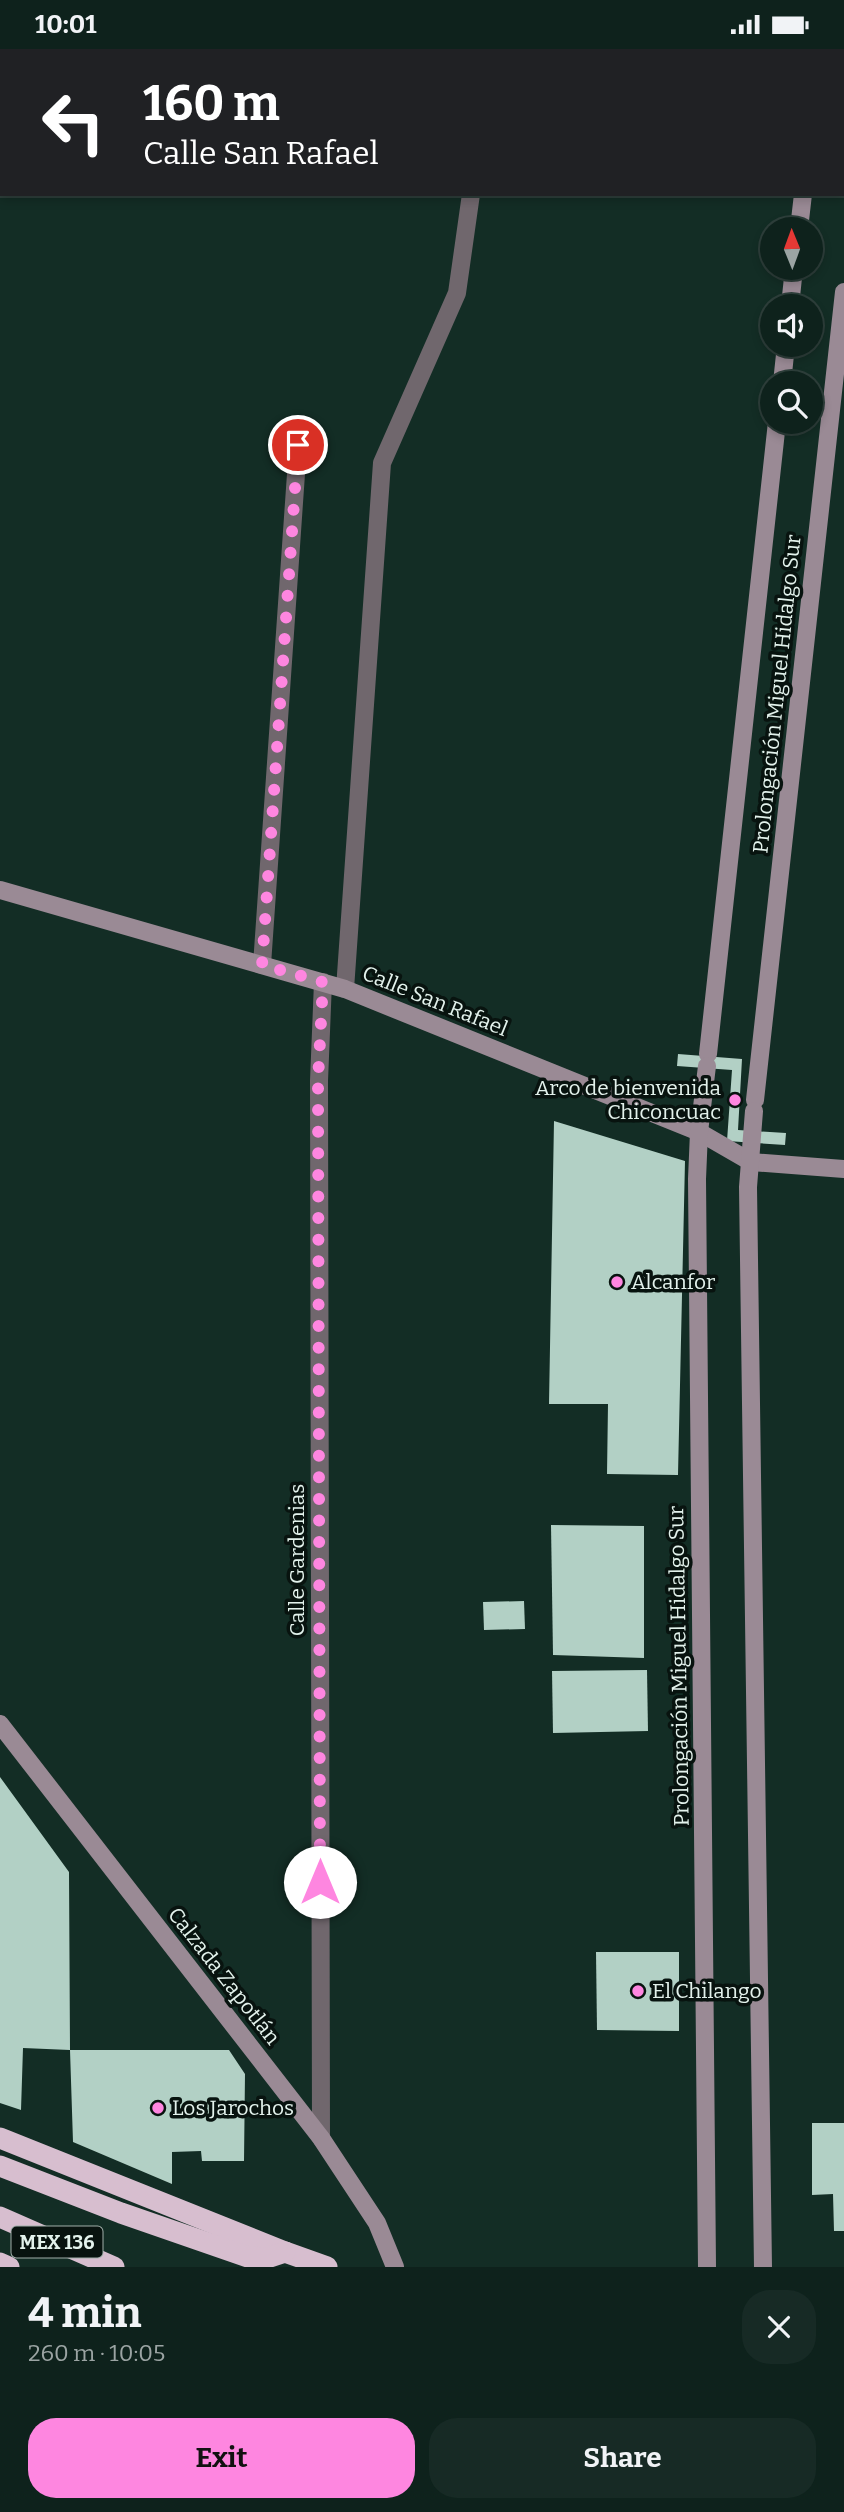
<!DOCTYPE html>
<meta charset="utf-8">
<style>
:root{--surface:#0e221c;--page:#172a25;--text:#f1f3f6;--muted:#9ba4a3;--line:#2e3f3b;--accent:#fe86e0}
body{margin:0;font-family:Bitter,serif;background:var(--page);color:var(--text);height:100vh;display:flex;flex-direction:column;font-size:26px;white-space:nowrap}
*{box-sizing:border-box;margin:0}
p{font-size:23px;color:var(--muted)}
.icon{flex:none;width:38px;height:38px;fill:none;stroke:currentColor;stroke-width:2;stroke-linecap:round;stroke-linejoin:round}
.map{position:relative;height:2218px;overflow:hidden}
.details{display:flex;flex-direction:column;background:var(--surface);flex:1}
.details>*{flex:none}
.guide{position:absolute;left:0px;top:0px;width:845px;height:147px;box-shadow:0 4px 10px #0003,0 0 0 2px var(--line);background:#202124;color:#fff;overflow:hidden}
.needle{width:46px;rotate:359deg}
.tools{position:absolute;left:760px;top:168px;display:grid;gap:14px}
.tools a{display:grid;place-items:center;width:63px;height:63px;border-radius:50%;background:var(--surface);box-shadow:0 4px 10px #0003,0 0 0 2px var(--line);font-size:35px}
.pin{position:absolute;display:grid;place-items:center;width:60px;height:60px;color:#fff;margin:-30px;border:4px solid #fff;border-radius:50%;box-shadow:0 2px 7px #0007}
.me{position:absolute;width:77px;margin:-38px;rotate:0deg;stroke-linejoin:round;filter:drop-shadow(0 0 5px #0008)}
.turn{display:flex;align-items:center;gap:24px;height:147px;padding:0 28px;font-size:32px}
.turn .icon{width:91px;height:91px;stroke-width:2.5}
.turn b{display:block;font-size:49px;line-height:60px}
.round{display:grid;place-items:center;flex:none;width:74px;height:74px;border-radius:28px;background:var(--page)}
.summary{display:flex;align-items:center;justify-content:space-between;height:119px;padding:0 28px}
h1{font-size:42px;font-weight:700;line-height:52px}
.action{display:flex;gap:14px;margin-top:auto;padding:14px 28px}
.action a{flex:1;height:80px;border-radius:28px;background:var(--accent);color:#111;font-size:28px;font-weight:700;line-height:80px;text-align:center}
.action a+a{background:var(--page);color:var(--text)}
.status{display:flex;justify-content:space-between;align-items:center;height:49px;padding:0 35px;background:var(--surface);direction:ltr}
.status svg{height:19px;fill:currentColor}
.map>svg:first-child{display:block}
.building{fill:#b2d0c5}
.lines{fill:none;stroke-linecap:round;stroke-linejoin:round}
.street{stroke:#70676d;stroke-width:18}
.secondary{stroke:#9a8a95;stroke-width:18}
.highway{stroke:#d7becf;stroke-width:21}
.route{stroke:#fe86e0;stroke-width:12;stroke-dasharray:0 21.6}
.poi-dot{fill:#fe86e0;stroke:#08130f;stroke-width:2.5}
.labels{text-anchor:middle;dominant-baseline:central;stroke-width:7;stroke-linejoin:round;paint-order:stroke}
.shield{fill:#08130f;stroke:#a1afaa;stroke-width:2}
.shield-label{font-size:19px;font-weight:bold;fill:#e3f2ec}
.street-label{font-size:21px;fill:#e3f2ec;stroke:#08130f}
.poi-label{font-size:21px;fill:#e3f2ec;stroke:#08130f;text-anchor:start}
</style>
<div class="status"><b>10:01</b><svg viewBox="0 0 49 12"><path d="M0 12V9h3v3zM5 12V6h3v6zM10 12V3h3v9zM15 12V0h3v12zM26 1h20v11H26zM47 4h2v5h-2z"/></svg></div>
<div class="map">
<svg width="844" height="2218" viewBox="0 0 844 2218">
<rect width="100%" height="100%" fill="#132d25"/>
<g class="building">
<path d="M678,1005L742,1010L738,1081L786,1084L785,1096L727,1092L732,1021L677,1017Z"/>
<path d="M554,1072L685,1112L678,1426L607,1425L608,1355H549Z"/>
<path d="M551,1476L644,1477V1609L553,1606Z"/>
<path d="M524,1552L525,1580L484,1581L483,1553Z"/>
<path d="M647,1621L648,1682L553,1684L552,1622Z"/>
<path d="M0,1728L69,1823L70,2001L23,1999L21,2061L0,2054Z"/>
<path d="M596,1903H679V1982L597,1981Z"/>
<path d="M70,2001H229L245,2025L244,2112H202L201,2102L172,2103V2135L73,2093Z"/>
<path d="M812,2074H844V2182H834L833,2145L812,2146Z"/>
</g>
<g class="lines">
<g class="street">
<path d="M491,2L492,0"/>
<path d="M262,916L298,396"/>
<path d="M345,940L382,414L457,244L471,145"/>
<path d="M321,2089L319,1032L323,933"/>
</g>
<g class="secondary">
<path d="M818,2L819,0"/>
<path d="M799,180L803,145"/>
<path d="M790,257L794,219"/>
<path d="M782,334L786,296"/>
<path d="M0,841L345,940L699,1083L751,1113L844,1120"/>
<path d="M708,1005L777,373"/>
<path d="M707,1017L699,1083L697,1130L707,2218"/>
<path d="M755,1051L844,243"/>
<path d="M754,1062L748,1138L763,2218"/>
<path d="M0,1675L321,2089L377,2174L395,2218"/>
</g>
<g class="highway">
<path d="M0,2089L285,2203L327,2218"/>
<path d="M0,2117L121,2164L248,2208L267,2209L285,2203"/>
<path d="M0,2168L114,2218"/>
<path d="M0,2214L9,2218"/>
</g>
</g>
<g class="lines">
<path class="route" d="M298,396L262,916L323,933L318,1032L320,1833"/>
</g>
<g class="poi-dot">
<circle cx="735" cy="1051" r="7"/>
<circle cx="617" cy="1233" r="7"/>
<circle cx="638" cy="1942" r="7"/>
<circle cx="158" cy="2059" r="7"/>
</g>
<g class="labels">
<rect class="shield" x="11.5" y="2177.5" width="91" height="31" rx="5"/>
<g class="shield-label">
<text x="57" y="2193">MEX 136</text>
</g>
<g class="street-label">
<text transform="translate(777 645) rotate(-84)">Prolongación Miguel Hidalgo Sur</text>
<text transform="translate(435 952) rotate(22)">Calle San Rafael</text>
<text transform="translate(297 1511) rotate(-90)">Calle Gardenias</text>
<text transform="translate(679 1617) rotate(-91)">Prolongación Miguel Hidalgo Sur</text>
<text transform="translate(224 1927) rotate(52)">Calzada Zapotlán</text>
</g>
<g class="poi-label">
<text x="721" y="1039" text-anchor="end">Arco de bienvenida<tspan x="721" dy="24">Chiconcuac</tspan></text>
<text x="631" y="1233">Alcanfor</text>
<text x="652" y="1942">El Chilango</text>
<text x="172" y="2059">Los Jarochos</text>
</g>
</g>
</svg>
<div class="tools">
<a><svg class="needle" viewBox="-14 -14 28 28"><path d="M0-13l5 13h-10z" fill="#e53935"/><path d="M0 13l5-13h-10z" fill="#9ba4a3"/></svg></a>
<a><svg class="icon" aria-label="sound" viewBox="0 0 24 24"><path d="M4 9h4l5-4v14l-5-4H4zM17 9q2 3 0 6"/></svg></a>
<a><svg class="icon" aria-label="search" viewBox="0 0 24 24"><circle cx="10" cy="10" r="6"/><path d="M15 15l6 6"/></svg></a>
</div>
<div class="pin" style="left:298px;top:396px;background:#d93025"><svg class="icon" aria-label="arrive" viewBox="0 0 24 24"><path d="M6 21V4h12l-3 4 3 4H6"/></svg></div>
<svg class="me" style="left:320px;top:1833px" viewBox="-20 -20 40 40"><circle r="19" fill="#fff"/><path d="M0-13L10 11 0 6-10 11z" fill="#fe86e0"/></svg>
<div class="guide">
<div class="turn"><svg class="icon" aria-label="left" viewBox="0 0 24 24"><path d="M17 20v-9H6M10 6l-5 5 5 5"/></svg><div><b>160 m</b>Calle San Rafael</div></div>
</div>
</div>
<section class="details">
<div class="summary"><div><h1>4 min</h1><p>260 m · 10:05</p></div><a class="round"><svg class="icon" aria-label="close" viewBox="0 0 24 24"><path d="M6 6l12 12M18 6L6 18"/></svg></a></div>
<div class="action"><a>Exit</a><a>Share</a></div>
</section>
